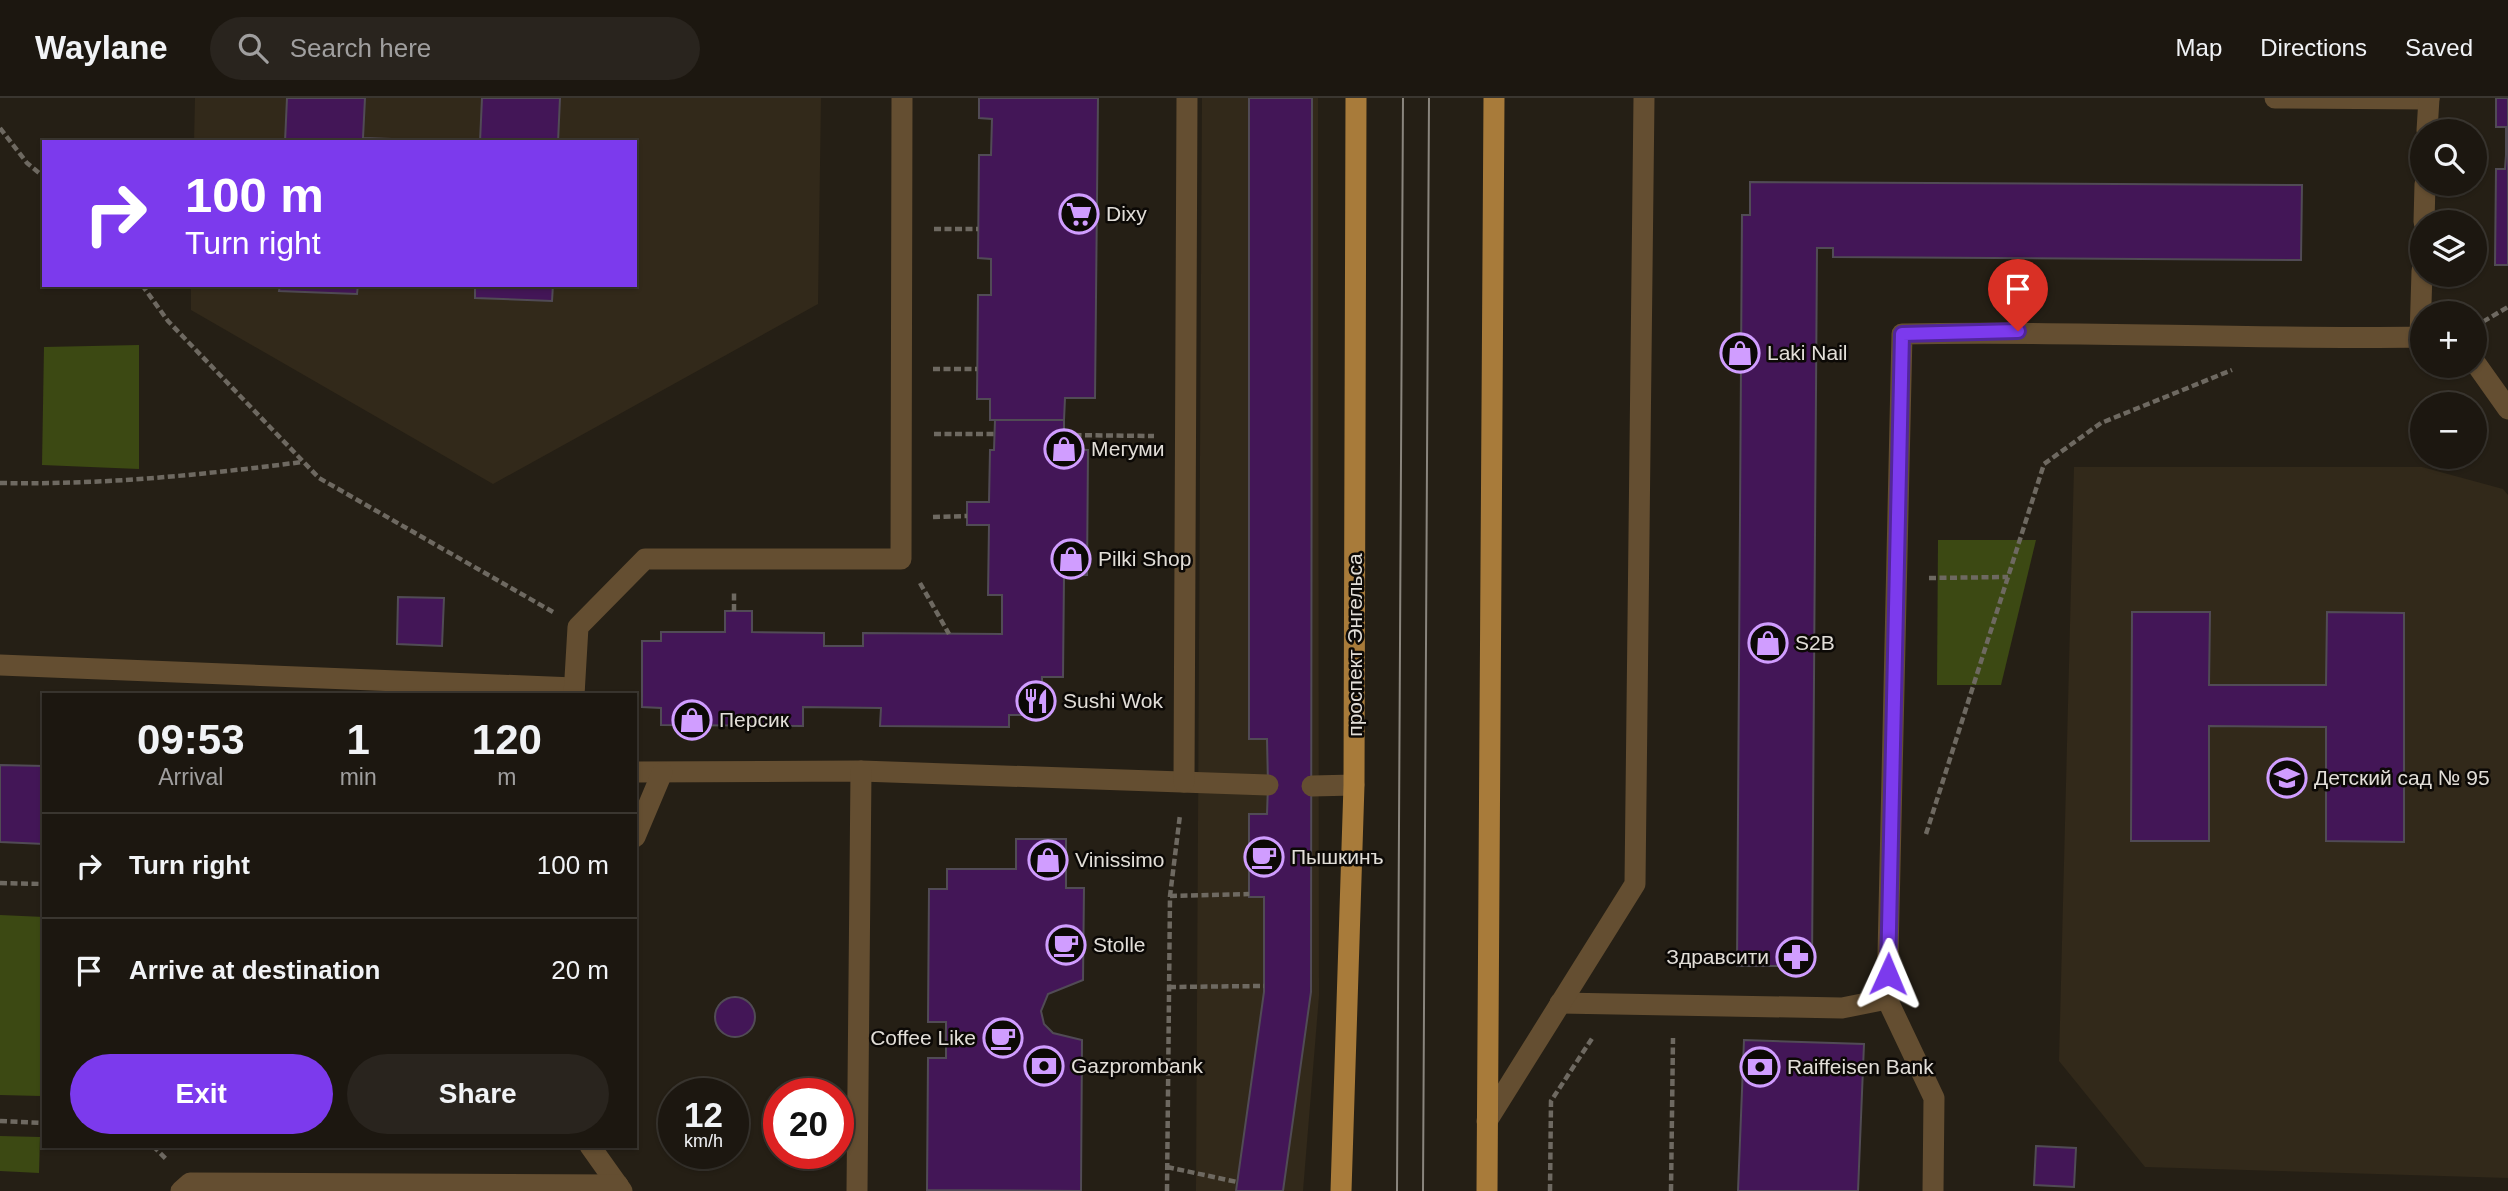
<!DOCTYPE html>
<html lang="en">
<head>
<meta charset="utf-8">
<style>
	body { margin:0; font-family:Arial,sans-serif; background:#29241e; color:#f1f3f6; height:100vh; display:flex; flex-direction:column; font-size:26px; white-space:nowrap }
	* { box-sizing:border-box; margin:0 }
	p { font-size:23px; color:#a09f9f }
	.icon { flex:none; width:38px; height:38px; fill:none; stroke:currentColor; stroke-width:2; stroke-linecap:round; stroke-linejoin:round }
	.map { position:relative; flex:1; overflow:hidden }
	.panel { position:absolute; left:42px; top:595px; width:595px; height:455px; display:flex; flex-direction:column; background:#1c1710; border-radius:0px; box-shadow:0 2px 5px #0004,0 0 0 2px #3a3630 }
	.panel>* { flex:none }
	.hud { position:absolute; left:42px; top:42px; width:595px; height:147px; border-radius:0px; box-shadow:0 2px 5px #0004,0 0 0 2px #3a3630; background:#7c3aed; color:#fff; overflow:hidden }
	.buttons { position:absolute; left:2410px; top:21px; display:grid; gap:14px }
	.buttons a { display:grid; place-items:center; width:77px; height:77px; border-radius:50%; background:#1c1710; box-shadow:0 2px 5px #0004,0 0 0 2px #3a3630; font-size:35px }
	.speed { position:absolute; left:658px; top:980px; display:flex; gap:14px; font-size:35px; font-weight:700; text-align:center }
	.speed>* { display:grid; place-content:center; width:91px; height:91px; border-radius:50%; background:#1c1710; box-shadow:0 2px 5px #0004,0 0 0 2px #3a3630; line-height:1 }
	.speed small { font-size:18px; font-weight:400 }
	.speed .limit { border:10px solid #d22; background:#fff; color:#111 }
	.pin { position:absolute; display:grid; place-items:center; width:60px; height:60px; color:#fff; margin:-72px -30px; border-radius:50% 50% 50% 0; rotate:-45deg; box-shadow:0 0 7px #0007 }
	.pin .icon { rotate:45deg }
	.me { position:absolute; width:77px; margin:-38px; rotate:1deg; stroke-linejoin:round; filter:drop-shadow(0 0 5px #0008) }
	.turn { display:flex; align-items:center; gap:24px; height:147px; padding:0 28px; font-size:32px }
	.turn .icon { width:91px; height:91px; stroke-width:2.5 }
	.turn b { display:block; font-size:49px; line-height:60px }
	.eta { display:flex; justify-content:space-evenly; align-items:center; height:119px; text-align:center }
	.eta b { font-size:42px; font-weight:800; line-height:49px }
	.primary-button { display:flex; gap:14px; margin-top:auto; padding:14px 28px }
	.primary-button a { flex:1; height:80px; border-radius:42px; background:#7c3aed; color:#fff; font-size:28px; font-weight:800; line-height:80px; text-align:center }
	.primary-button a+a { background:#29241e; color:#f1f3f6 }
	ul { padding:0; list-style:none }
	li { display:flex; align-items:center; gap:21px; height:105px; padding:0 28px; border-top:2px solid #3a3630 }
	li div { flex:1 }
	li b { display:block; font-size:26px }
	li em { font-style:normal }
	header { display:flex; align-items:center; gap:42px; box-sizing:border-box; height:98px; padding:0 35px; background:#1c1710; border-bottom:2px solid #3a3630 }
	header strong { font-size:33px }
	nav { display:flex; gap:38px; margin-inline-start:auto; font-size:24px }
	.search { width:490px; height:63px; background:#29241e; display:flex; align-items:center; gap:18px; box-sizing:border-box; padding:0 24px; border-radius:38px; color:#a09f9f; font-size:26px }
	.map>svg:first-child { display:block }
</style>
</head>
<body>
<header>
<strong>Waylane</strong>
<div class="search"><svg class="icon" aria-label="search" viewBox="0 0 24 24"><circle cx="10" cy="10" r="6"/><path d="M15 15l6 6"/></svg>Search here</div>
<nav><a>Map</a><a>Directions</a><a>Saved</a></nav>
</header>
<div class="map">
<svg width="2508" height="1093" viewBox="0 0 2508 1093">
	<rect width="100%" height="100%" fill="#251f15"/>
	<g fill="#32291a">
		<path d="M195 0H821L818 206 493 386 191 212V187H635V44H194Z"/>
		<path d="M1202 0H1318L1319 898 1303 1093H1196Z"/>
		<path d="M2074 369H2422L2503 391 2508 397V1080L2145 1069 2059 963Z"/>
	</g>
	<g fill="#3c4913">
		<path d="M139 247V371L42 367 44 249Z"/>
		<path d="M1938 442H2036L2001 587H1937Z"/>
		<path d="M0 817 44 819 41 998 0 997Z"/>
		<path d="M0 1038 40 1039 39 1075 0 1073Z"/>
	</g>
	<g fill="#431657" stroke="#514b55" stroke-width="2">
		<path d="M287 0H365L363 40 480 44 482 0H560L558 44H285Z"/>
		<path d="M979 0H1098L1095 300H1065L1064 322H990V301H977L978 197H991V161L978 160 979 57H991L992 21 979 20Z"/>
		<path d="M1249 0H1312L1311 894 1283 1093H1236L1264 894V799H1249V716H1267L1268 687 1267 641H1249Z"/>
		<path d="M2496 0H2508V167H2495L2496 71H2505L2506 57V29H2496Z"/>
		<path d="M1750 84 2302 87 2301 162 1833 159V150H1817L1812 868H1737L1742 117H1750Z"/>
		<path d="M280 187H358L357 196 279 193Z"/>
		<path d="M475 187H553L552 203 475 200Z"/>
		<path d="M995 322H1064V351L1088 352 1087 477H1064L1063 579H1042V617H1009V629L880 628 881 610 803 609V628L661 627V610L642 609V543H661V534H725V513H752V534L824 535V548H863V535L1002 536V497H988L989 427H967V404H989L990 352H994Z"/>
		<path d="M398 499 444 500 442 548 397 546Z"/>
		<path d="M2132 514H2210L2209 587H2326L2327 514 2404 515V744L2326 743V629L2209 628V743H2131Z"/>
		<path d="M0 667 44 668V746L0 744Z"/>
		<path d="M1016 741H1066V790H1084L1083 882 1048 896 1041 913 1044 926 1053 935 1082 942 1081 1093 927 1092 928 960H946V924H928L929 791H947V771H1016Z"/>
		<circle cx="735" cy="919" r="20"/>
		<path d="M1744 942 1864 946 1858 1093H1738Z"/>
		<path d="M2036 1048 2076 1050 2074 1089 2034 1087Z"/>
	</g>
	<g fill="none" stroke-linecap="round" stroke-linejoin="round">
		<g stroke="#6e6961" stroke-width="4.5" stroke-dasharray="7 3.5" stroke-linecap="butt">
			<path d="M0 30 27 65 44 79"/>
			<path d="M934 131H978"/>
			<path d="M142 187 168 223 319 380 553 514"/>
			<path d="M2474 229 2508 209"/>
			<path d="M933 271H977"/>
			<path d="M934 336H994"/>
			<path d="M1064 337 1154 338"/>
			<path d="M0 385C102 387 201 377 302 364"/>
			<path d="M933 419 967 418"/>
			<path d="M1929 480 2008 479"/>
			<path d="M920 485 949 536"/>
			<path d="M734 513V493"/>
			<path d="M1926 736 2044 366 2101 325 2232 272"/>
			<path d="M0 785 44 786"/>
			<path d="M1170 798 1249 796"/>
			<path d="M1169 889 1264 888"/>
			<path d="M0 1023 44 1025"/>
			<path d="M153 1048 167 1062"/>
			<path d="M1167 1069 1237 1084"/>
			<path d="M1167 1093 1170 798 1180 717"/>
			<path d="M1550 1093 1551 1003 1593 939"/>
			<path d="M1671 1093 1673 940"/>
		</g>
		<g stroke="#644e31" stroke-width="21">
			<path d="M2275 0 2429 1"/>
			<path d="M2427 33 2429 0"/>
			<path d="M2424 124 2425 86"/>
			<path d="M2420 239 2422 173"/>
			<path d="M2474 263 2508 311"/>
			<path d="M0 567 574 590"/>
			<path d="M574 597 578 529 645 461H901L902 0"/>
			<path d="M635 674 861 673 1268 687"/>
			<path d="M1184 684 1187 0"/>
			<path d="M1312 688 1354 687"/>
			<path d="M635 739 662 675"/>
			<path d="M1560 905 1842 910 1887 901"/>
			<path d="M590 1048 622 1093"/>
			<path d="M181 1093 190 1085 618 1087"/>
			<path d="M857 1093 861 673"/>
			<path d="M1933 1093 1934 1000 1887 901 1902 236C2075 232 2248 242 2422 239"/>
		</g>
		<path stroke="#644e31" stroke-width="21" d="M1487 1023 1635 786 1644 0"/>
		<g stroke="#a87b3a" stroke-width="21">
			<path d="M1341 1093 1354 687 1356 0"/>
			<path d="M1487 1093 1494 0"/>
		</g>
		<g stroke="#8a857d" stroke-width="2">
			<path d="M1397 1093 1403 0"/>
			<path d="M1423 1093 1429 0"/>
		</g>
	</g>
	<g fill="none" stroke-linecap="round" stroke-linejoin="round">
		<g stroke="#51269a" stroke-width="18">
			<path id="route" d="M1888 876 1902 236 2018 233"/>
		</g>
		<use href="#route" stroke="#7c3aed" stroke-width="12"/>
	</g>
	<defs>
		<g id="supermarket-ring" transform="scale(2.0125)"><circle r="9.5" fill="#0c0906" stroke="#d09dff" stroke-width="1.5"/><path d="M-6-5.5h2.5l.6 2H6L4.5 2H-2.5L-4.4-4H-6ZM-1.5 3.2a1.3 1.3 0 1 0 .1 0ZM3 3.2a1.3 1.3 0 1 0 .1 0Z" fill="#d09dff"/></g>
		<g id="shop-ring" transform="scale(2.0125)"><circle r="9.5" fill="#0c0906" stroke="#d09dff" stroke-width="1.5"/><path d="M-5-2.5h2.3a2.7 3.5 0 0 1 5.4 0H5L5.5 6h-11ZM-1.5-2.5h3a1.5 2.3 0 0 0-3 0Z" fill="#d09dff"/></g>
		<g id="restaurant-ring" transform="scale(2.0125)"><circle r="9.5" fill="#0c0906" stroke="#d09dff" stroke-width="1.5"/><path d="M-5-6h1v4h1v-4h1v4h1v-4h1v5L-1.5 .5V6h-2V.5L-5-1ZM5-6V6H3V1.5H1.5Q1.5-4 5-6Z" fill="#d09dff"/></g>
		<g id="school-ring" transform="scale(2.0125)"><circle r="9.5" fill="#0c0906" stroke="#d09dff" stroke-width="1.5"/><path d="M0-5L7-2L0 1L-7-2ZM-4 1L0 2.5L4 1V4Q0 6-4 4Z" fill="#d09dff"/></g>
		<g id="cafe-ring" transform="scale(2.0125)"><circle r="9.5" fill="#0c0906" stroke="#d09dff" stroke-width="1.5"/><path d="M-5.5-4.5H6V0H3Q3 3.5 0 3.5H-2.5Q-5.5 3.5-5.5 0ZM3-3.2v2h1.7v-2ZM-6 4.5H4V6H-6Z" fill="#d09dff"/></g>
		<g id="pharmacy-ring" transform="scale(2.0125)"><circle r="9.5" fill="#0c0906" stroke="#d09dff" stroke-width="1.5"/><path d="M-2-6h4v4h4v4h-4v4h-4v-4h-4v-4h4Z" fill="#d09dff"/></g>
		<g id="bank-ring" transform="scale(2.0125)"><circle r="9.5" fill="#0c0906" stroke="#d09dff" stroke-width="1.5"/><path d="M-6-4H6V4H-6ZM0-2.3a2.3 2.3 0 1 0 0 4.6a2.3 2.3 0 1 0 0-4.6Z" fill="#d09dff"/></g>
	</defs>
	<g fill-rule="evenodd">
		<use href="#supermarket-ring" x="1079" y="116"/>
		<use href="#shop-ring" x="1740" y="255"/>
		<use href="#shop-ring" x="1064" y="351"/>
		<use href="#shop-ring" x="1071" y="461"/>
		<use href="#shop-ring" x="1768" y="545"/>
		<use href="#restaurant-ring" x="1036" y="603"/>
		<use href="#shop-ring" x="692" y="622"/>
		<use href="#school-ring" x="2287" y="680"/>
		<use href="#cafe-ring" x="1264" y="759"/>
		<use href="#shop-ring" x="1048" y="762"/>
		<use href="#cafe-ring" x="1066" y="847"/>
		<use href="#pharmacy-ring" x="1796" y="859"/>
		<use href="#cafe-ring" x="1003" y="940"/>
		<use href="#bank-ring" x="1044" y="968"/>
		<use href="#bank-ring" x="1760" y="969"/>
	</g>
	<g text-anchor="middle" stroke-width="5" stroke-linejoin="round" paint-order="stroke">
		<g font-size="21" fill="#e2ded8" stroke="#0c0906" text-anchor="start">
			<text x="1106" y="123">Dixy</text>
			<text x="1767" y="262">Laki Nail</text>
			<text x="1091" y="358">Мегуми</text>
			<text x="1098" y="468">Pilki Shop</text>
			<text x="1795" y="552">S2B</text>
			<text x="1063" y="610">Sushi Wok</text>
			<text x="719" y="629">Персик</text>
			<text x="2314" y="687">Детский сад № 95</text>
			<text x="1291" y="766">Пышкинъ</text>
			<text x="1075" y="769">Vinissimo</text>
			<text x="1093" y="854">Stolle</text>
			<text x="1769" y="866" text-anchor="end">Здравсити</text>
			<text x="976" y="947" text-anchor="end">Coffee Like</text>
			<text x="1071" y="975">Gazprombank</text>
			<text x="1787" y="976">Raiffeisen Bank</text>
		</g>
		<g font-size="21" fill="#e2ded8" stroke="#0c0906">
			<text transform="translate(1355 547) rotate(-90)" y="7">проспект Энгельса</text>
		</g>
	</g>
</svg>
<div class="buttons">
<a><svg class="icon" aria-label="search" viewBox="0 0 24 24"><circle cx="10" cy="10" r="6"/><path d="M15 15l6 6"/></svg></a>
<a><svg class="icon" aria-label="layers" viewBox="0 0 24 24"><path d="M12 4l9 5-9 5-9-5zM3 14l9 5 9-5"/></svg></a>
<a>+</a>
<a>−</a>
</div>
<div class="speed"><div>12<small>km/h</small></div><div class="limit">20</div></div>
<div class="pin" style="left:2018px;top:233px;background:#d93025"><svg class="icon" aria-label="arrive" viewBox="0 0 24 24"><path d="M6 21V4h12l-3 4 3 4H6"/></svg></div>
<svg class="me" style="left:1888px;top:876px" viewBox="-20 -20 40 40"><path d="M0-17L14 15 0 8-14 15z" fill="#7c3aed" stroke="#fff" stroke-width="4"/></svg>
<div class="hud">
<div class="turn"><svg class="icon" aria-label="right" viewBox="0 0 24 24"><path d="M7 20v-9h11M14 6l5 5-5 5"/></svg><div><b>100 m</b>Turn right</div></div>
</div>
<section class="panel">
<div class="eta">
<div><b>09:53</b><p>Arrival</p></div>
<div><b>1</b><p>min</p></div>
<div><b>120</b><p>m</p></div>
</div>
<ul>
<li><svg class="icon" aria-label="right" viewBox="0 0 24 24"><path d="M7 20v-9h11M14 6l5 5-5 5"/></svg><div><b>Turn right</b></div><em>100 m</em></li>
<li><svg class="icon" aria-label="arrive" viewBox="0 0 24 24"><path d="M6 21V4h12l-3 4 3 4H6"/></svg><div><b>Arrive at destination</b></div><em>20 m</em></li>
</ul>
<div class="primary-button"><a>Exit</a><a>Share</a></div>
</section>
</div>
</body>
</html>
